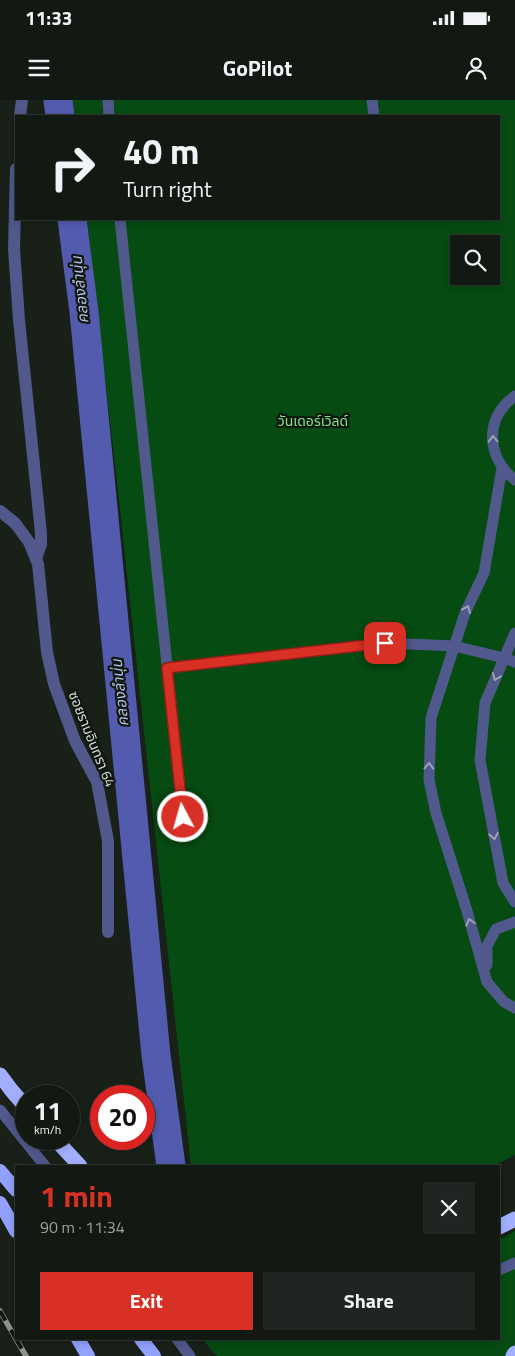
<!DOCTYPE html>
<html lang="en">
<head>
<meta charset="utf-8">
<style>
	body { margin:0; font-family:"Titillium Web","Noto Sans Thai",sans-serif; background:#1f2520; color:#f1f3f6; height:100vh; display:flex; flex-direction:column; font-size:19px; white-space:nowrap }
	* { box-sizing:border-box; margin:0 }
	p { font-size:16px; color:#9ca09f }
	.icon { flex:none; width:28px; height:28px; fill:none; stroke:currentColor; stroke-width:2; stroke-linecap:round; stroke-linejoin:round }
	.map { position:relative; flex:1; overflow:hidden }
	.panel { position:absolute; left:15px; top:1065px; width:485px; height:175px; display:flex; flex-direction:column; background:#121812; border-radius:0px; box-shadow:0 2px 8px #0003,0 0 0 1px #313732 }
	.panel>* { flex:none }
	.banner { position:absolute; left:15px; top:15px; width:485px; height:105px; border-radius:0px; box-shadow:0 2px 8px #0003,0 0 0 1px #313732; background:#121812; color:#f1f3f6; overflow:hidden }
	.controls { position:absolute; left:450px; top:135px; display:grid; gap:10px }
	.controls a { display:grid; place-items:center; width:50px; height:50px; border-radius:0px; background:#121812; box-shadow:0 2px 8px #0003,0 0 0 1px #313732; font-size:25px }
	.speed { position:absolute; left:15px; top:985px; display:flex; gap:10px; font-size:25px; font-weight:700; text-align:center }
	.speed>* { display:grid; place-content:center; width:65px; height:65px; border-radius:50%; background:#121812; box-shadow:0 2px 8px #0003,0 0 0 1px #313732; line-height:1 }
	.speed small { font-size:12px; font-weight:400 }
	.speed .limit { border:8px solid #d22; background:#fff; color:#111 }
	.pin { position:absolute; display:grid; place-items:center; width:42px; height:42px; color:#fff; margin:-21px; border-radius:10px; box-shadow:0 2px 8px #0006 }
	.me { position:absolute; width:55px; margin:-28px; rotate:354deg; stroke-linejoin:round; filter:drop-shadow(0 0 4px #0008) }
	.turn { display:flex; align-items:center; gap:18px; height:105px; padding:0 25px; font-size:22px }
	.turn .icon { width:65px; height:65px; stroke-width:2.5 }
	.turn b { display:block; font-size:35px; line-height:42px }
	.round { display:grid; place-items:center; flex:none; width:52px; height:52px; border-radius:0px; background:#1f2520 }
	.head { display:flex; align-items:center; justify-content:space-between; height:85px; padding:0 25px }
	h1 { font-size:30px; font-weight:700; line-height:38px; color:#d93025 }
	.primary-button { display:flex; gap:10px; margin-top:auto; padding:10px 25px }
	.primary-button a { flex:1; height:58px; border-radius:0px; background:#d93025; color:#fff; font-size:20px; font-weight:700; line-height:58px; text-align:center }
	.primary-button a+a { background:#1f2520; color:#f1f3f6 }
	.status { display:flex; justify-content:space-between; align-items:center; height:35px; padding:0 25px; background:#121812; direction:ltr }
	.status svg { height:14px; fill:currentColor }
	header { display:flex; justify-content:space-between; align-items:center; height:65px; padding:0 25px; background:#121812; font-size:22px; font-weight:700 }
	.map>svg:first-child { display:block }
</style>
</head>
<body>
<div class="status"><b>11:33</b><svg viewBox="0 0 49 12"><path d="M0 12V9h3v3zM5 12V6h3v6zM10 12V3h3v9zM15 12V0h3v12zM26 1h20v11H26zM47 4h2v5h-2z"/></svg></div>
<header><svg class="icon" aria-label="menu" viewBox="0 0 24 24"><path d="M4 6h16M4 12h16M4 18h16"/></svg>GoPilot<svg class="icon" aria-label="person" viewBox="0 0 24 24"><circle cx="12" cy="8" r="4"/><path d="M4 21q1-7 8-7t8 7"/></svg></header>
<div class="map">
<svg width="515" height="1256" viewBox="0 0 515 1256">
	<rect width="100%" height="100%" fill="#182018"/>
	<g fill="#064b12" fill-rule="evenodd">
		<path d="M73 0H515V1055L493 1066H191L117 382 87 119H499V16H75ZM459 144H491V176H459Z"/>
		<path d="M515 1131V1256H217L202 1239H499V1140Z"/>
	</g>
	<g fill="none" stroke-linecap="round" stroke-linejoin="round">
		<g stroke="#525bad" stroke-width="29">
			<path d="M58 0 60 16"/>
			<path d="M72 119 84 212 156 955 171 1066"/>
		</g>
		<g stroke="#50588c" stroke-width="11">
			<path d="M108 0 109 16"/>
			<path d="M372 0 374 16"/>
			<path d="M120 119 183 717"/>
			<path d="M515 296C484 318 486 357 515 380"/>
			<path d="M502 368 484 473 465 513 431 618 429 680 436 713 467 811 487 882 504 902 515 908"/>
			<path d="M515 533 485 603 480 660 503 783 515 802"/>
			<path d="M167 568 385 543 454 546 504 558 515 562"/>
			<path d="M487 865V846L496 829 515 822"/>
			<path d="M0 1010 45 1066"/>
			<path d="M499 1170 515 1163"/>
			<path d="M177 1239 190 1256"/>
		</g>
		<g stroke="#50588c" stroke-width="12">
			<path d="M20 16 22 0"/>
			<path d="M16 69 14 149 19 220 41 433V444L36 459"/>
			<path d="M0 411 15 423 29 442 38 464 47 552 54 584 75 641 97 682 108 741V832"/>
		</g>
		<g stroke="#92a0fe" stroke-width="14">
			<path d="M0 1071 16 1090"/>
			<path d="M0 1103 16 1131"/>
			<path d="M78 1239 88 1256"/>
			<path d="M141 1239 154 1256"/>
		</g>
		<g stroke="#a2affe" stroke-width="15">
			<path d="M0 975 12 991 26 1007"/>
			<path d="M55 1039 80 1066"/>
			<path d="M499 1127 515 1119"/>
			<path d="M513 1256 515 1253"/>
		</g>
		<g stroke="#8c938c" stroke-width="5.5">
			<g id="rail">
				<path d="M0 1211 16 1239"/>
				<path d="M16 1239 26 1256"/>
			</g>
		</g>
		<use href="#rail" stroke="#0f170f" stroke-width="4" stroke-dasharray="11" stroke-linecap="butt"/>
	</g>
	<defs><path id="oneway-chevron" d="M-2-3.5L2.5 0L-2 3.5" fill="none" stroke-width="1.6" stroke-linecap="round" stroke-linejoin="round" transform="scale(1.25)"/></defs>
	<g stroke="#9ba2b6">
		<use href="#oneway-chevron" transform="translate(493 339) rotate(-91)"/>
		<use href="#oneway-chevron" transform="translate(467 509) rotate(-66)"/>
		<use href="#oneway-chevron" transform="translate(496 577) rotate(112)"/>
		<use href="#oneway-chevron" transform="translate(429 666) rotate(-88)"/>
		<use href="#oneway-chevron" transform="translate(494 736) rotate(79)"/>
		<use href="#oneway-chevron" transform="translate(470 822) rotate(-106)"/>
	</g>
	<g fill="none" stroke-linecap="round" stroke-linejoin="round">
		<g stroke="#8d1f18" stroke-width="12">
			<path id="route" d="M183 717 167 568 385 543"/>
		</g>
		<use href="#route" stroke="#d93025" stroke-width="9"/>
	</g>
	<g text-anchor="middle" stroke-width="4.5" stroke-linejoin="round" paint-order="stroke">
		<g font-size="14" fill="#82e487" stroke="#0f170f">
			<text x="313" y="326">วันเดอร์เวิลด์</text>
		</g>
		<g font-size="14" fill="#d9dfd9" stroke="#0f170f">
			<text transform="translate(92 639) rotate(68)" y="5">ซอยรามอินทรา 64</text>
		</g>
		<g font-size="15" font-style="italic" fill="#b7c0ec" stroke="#0f170f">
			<text transform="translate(80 190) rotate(-96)" y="5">คลองลำนุ่น</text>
			<text transform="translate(120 593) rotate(-96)" y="5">คลองลำนุ่น</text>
		</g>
	</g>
</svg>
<div class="controls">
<a><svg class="icon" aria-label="search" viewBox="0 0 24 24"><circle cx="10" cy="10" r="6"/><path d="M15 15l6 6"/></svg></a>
</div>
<div class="speed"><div>11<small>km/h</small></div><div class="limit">20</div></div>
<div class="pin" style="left:385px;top:543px;background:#d93025"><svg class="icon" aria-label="arrive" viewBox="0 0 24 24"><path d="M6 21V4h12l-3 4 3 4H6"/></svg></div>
<svg class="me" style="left:183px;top:717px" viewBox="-20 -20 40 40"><circle r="17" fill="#d93025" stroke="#fff" stroke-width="3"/><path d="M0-11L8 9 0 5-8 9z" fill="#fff"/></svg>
<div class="banner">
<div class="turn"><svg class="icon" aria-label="right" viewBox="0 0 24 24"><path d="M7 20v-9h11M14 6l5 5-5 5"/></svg><div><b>40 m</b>Turn right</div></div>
</div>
<section class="panel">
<div class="head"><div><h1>1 min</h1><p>90 m · 11:34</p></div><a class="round"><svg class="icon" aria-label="close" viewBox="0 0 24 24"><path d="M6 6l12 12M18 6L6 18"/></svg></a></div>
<div class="primary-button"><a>Exit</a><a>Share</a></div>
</section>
</div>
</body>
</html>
